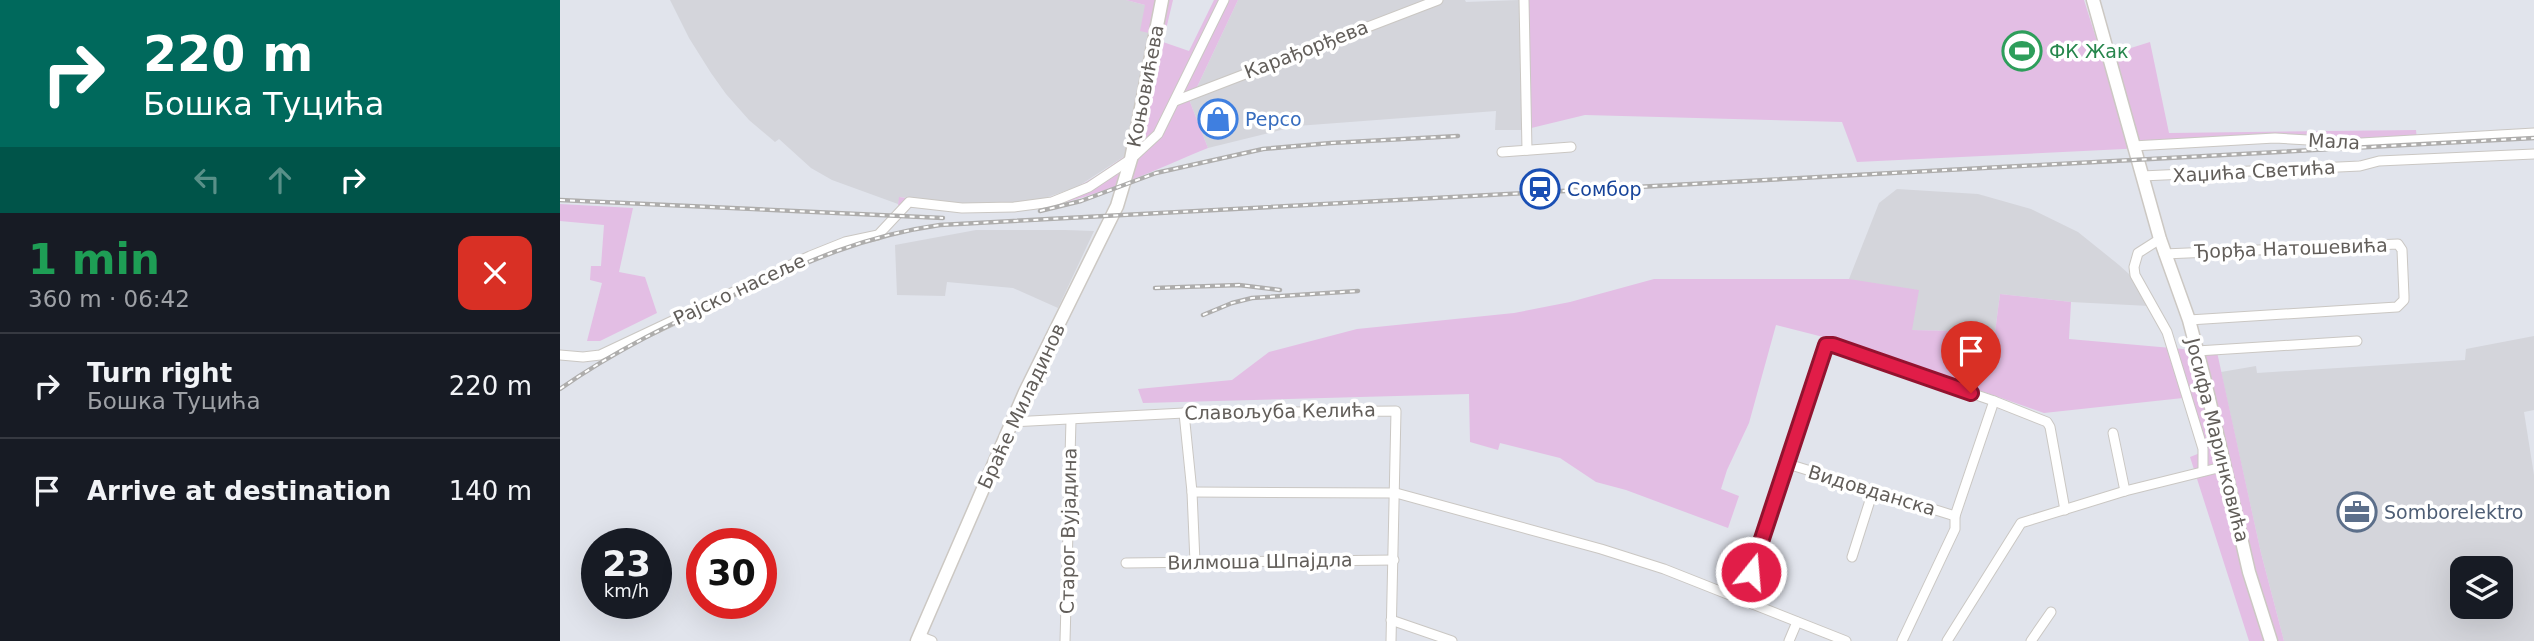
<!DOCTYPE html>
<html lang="en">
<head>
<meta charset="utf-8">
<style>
	body { margin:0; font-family:"DejaVu Sans",sans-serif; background:#242831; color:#f1f3f6; height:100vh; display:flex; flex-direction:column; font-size:26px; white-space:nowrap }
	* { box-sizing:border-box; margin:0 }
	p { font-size:23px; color:#9ea1a6 }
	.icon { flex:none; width:38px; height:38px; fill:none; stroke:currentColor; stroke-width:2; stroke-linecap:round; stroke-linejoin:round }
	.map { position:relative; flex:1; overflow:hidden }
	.side { display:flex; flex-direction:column; background:#171b24; width:560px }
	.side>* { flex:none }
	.banner { background:#00695c; color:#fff; overflow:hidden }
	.controls { position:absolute; left:1890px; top:556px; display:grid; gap:14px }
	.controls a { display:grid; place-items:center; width:63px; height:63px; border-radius:14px; background:#171b24; box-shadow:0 7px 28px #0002; font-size:35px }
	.speed { position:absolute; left:21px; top:528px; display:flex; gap:14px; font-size:35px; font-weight:700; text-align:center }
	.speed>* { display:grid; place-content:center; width:91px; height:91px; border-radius:50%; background:#171b24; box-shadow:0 7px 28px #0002; line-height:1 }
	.speed small { font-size:18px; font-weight:400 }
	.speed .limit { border:10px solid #d22; background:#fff; color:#111 }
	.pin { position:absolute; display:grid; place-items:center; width:60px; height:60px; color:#fff; margin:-72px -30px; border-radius:50% 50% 50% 0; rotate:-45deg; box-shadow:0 0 7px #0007 }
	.pin .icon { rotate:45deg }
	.me { position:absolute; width:77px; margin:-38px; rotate:17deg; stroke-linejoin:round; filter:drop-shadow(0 0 5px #0008) }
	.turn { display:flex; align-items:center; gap:24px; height:147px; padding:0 28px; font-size:32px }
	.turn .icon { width:91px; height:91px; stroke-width:2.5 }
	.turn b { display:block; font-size:49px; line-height:60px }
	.lanes { display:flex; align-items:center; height:66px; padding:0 28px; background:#0003; justify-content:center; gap:35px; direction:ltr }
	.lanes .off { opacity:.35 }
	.round { display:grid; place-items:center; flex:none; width:74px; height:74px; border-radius:14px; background:#242831 }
	.overview { display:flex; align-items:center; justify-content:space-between; height:119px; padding:0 28px }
	h1 { font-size:42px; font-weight:800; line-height:52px; color:#1e9e55 }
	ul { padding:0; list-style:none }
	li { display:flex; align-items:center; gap:21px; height:105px; padding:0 28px; border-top:2px solid #363941 }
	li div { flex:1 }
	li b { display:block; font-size:26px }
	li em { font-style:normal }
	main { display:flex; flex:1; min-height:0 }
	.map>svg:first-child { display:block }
</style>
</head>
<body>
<main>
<section class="side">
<div class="banner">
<div class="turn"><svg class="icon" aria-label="right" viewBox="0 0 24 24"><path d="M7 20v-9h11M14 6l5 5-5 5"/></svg><div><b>220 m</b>Бошка Туцића</div></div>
<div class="lanes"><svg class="icon off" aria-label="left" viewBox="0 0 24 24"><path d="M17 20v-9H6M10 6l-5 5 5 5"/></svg><svg class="icon off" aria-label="ahead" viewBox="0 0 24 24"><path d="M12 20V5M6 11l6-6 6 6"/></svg><svg class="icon" aria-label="right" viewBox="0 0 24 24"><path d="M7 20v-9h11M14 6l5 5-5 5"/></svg></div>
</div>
<div class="overview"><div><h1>1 min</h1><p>360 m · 06:42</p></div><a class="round" style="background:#d93025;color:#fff"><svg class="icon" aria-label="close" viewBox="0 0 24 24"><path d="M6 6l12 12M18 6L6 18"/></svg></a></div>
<ul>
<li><svg class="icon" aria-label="right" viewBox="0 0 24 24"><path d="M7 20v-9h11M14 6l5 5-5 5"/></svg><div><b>Turn right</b><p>Бошка Туцића</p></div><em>220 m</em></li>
<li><svg class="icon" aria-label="arrive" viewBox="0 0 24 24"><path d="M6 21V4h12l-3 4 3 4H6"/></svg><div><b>Arrive at destination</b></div><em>140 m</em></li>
</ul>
</section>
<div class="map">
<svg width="1974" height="641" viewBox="0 0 1974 641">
	<rect width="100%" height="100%" fill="#e1e4ec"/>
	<g fill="#d4d5db" fill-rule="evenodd">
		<path d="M110 0H566L585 5 590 33 568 154 517 187 479 200 454 204H391L340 197 338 204 272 180 251 168 219 139 215 142 189 120 166 94 151 73 129 38Z"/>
		<path d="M678 0H905L906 2 959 0 963 130H935L936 111 737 126 648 148 630 102Z"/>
		<path d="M1337 189 1418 194 1471 209 1518 232 1559 265 1569 274 1589 306 1511 302 1440 294 1435 332 1351 330 1289 279 1319 203Z"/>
		<path d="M416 230H505L534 231 498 308 453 288 387 282 385 296 337 295 335 245Z"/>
		<path d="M1974 336V410L1964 412 1974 475V641H1724L1701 553 1661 372 1696 366 1697 373 1905 360 1906 349ZM1902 569H1941V607H1902Z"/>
	</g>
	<g fill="#e3bee4">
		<path d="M566 0H613L603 42 629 51 654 0H678L630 102 648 148C599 168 539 197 487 206 438 214 387 212 338 205L339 197C390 204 447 212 497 195 523 187 546 169 568 154L589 33 580 31 585 5Z"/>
		<path d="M959 0H1524L1542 57 1590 42 1609 133 1856 130 1857 140 1771 139 1297 162 1282 122 1025 115 963 130Z"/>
		<path d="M0 204 73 208 59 272 85 277 97 313 40 341H27L42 283 30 280 31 266H41L44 225 0 221Z"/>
		<path d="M1094 279H1289L1359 290 1352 330 1435 332 1440 294 1511 302 1509 339 1657 352 1701 553 1724 641H1689L1630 457 1640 453 1623 398 1484 413 1279 341 1216 325 1189 423 1167 470 1161 489 1179 496 1168 528 1066 490 1036 482 1000 458 940 443 938 450 910 442 909 394 583 403 578 389 672 380 709 352 797 329 954 313 1010 302Z"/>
	</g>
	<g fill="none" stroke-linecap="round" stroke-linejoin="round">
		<g stroke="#cac7c3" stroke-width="11">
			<g id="street">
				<path d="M964 0 967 150"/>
				<path d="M615 101 878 0"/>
				<path d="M1573 146 1715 138 1801 143 1974 133"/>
				<path d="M942 152 1011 147"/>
				<path d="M1582 176 1800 166 1819 161 1974 154"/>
				<path d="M1600 239 1578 253 1574 267 1575 275 1607 332 1643 449V471"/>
				<path d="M1604 254 1838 244 1842 250 1844 296V300L1837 307 1629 320"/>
				<path d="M1637 351 1797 341"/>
				<path d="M0 355 23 357 40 355 250 256 285 242 318 235 349 202 402 208 454 207 492 202 529 187 571 159 598 134 664 0"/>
				<path d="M624 413 632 492 635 562"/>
				<path d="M452 422 624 413 836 411 831 641"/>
				<path d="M1553 433 1565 491"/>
				<path d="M1228 464 1395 516"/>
				<path d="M632 492 836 493 1041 549 1104 569 1286 641"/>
				<path d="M1292 557 1313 491"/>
				<path d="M566 563 834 560"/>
				<path d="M1183 600 1204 529 1228 464 1263 347 1268 344 1434 401 1487 422 1490 427 1505 510"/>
				<path d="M831 620 892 641"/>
				<path d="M359 636 372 641"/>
				<path d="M505 641 511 420"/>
				<path d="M1229 641 1237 622"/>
				<path d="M1342 641 1395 529V516L1434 401"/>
				<path d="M1387 641 1461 523 1565 491 1666 466"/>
				<path d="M1471 641 1491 612"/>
			</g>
		</g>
		<g stroke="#ccc8c3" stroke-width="15">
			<g id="secondary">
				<path d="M1533 0 1600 239 1629 320 1644 377 1689 572 1711 641"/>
				<path d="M357 641 465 392 557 206 571 159 602 0"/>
			</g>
		</g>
		<use href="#street" stroke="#fff" stroke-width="9"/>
		<use href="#secondary" stroke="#fff" stroke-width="12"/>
		<g stroke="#aeadac" stroke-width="4.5">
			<g id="rail">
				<path d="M0 200 383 218"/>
				<path d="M480 211 521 201 596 173 703 149 771 143 898 136"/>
				<path d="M595 288 679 285 720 290"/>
				<path d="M643 315 672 303 692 298 798 291"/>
				<path d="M0 389C54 351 114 322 174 295 244 263 302 236 380 225L1974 138"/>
			</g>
		</g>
		<use href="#rail" stroke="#fff" stroke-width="2" stroke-dasharray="5" stroke-linecap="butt"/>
	</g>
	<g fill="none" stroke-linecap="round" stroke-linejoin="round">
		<g stroke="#92132f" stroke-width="18">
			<path id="route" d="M1191 572 1266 345H1273L1411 393"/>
		</g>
		<use href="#route" stroke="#e11d48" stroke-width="12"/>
	</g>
	<defs>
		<g id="stadium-ring" transform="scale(2.0125)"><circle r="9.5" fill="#fff" stroke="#2e9e5b" stroke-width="1.5"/><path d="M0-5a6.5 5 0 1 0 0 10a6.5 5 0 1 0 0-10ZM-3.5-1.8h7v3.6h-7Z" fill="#2e9e5b"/></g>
		<g id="shop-ring" transform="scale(2.0125)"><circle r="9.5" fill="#fff" stroke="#3f7fe0" stroke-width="1.5"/><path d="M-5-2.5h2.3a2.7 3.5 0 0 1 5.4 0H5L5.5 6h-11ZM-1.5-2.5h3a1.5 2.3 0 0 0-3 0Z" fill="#3f7fe0"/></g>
		<g id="station-ring" transform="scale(2.0125)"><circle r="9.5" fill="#fff" stroke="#1a4fb4" stroke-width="1.5"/><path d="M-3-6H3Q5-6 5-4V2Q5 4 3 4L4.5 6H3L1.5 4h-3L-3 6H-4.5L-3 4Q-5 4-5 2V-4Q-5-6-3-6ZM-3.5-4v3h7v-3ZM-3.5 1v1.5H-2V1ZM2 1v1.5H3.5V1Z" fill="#1a4fb4"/></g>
		<g id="office-ring" transform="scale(2.0125)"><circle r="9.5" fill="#fff" stroke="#5c6f8a" stroke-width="1.5"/><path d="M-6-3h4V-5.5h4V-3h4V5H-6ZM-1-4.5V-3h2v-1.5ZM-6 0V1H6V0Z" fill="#5c6f8a"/></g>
	</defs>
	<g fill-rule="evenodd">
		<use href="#stadium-ring" x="1462" y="51"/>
		<use href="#shop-ring" x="658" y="119"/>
		<use href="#station-ring" x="980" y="189"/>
		<use href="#office-ring" x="1797" y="512"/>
	</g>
	<g text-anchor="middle" stroke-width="7" stroke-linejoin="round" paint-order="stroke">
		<g font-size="19" fill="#625e5a" stroke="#fff">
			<text transform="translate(746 49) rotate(-21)" y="7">Карађорђева</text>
			<text transform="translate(585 86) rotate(-79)" y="7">Коњовићева</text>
			<text transform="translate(1774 141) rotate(3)" y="7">Мала</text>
			<text transform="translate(1694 171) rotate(-3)" y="7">Хаџића Светића</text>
			<text transform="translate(1731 248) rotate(-2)" y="7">Ђорђа Натошевића</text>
			<text transform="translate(179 289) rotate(-25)" y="7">Рајско насеље</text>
			<text transform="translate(461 406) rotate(-65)" y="7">Браће Миладинов</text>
			<text transform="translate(720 411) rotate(-1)" y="7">Славољуба Келића</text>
			<text transform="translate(1658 440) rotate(76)" y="7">Јосифа Маринковића</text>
			<text transform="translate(1312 490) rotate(17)" y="7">Видовданска</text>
			<text transform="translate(508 531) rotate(-89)" y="7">Старог Вујадина</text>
			<text transform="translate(700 561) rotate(-1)" y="7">Вилмоша Шпајдла</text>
		</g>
		<g font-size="19" fill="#27864d" stroke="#fff" text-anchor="start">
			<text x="1489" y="58">ФК Жак</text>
		</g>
		<g font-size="19" fill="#366cbe" stroke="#fff" text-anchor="start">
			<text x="685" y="126">Pepco</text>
		</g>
		<g font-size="19" fill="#164399" stroke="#fff" text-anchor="start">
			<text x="1007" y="196">Сомбор</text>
		</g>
		<g font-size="19" fill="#4e5e75" stroke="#fff" text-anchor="start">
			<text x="1824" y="519">Somborelektro</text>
		</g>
	</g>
</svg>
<div class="controls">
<a><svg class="icon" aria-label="layers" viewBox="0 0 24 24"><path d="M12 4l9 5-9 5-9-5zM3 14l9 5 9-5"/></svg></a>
</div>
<div class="speed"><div>23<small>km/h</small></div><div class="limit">30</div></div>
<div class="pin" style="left:1411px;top:393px;background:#d93025"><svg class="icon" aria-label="arrive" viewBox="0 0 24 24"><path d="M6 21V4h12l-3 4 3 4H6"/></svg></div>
<svg class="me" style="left:1191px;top:572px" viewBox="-20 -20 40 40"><circle r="17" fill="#e11d48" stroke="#fff" stroke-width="3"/><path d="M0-11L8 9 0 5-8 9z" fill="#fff"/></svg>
</div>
</main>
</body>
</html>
